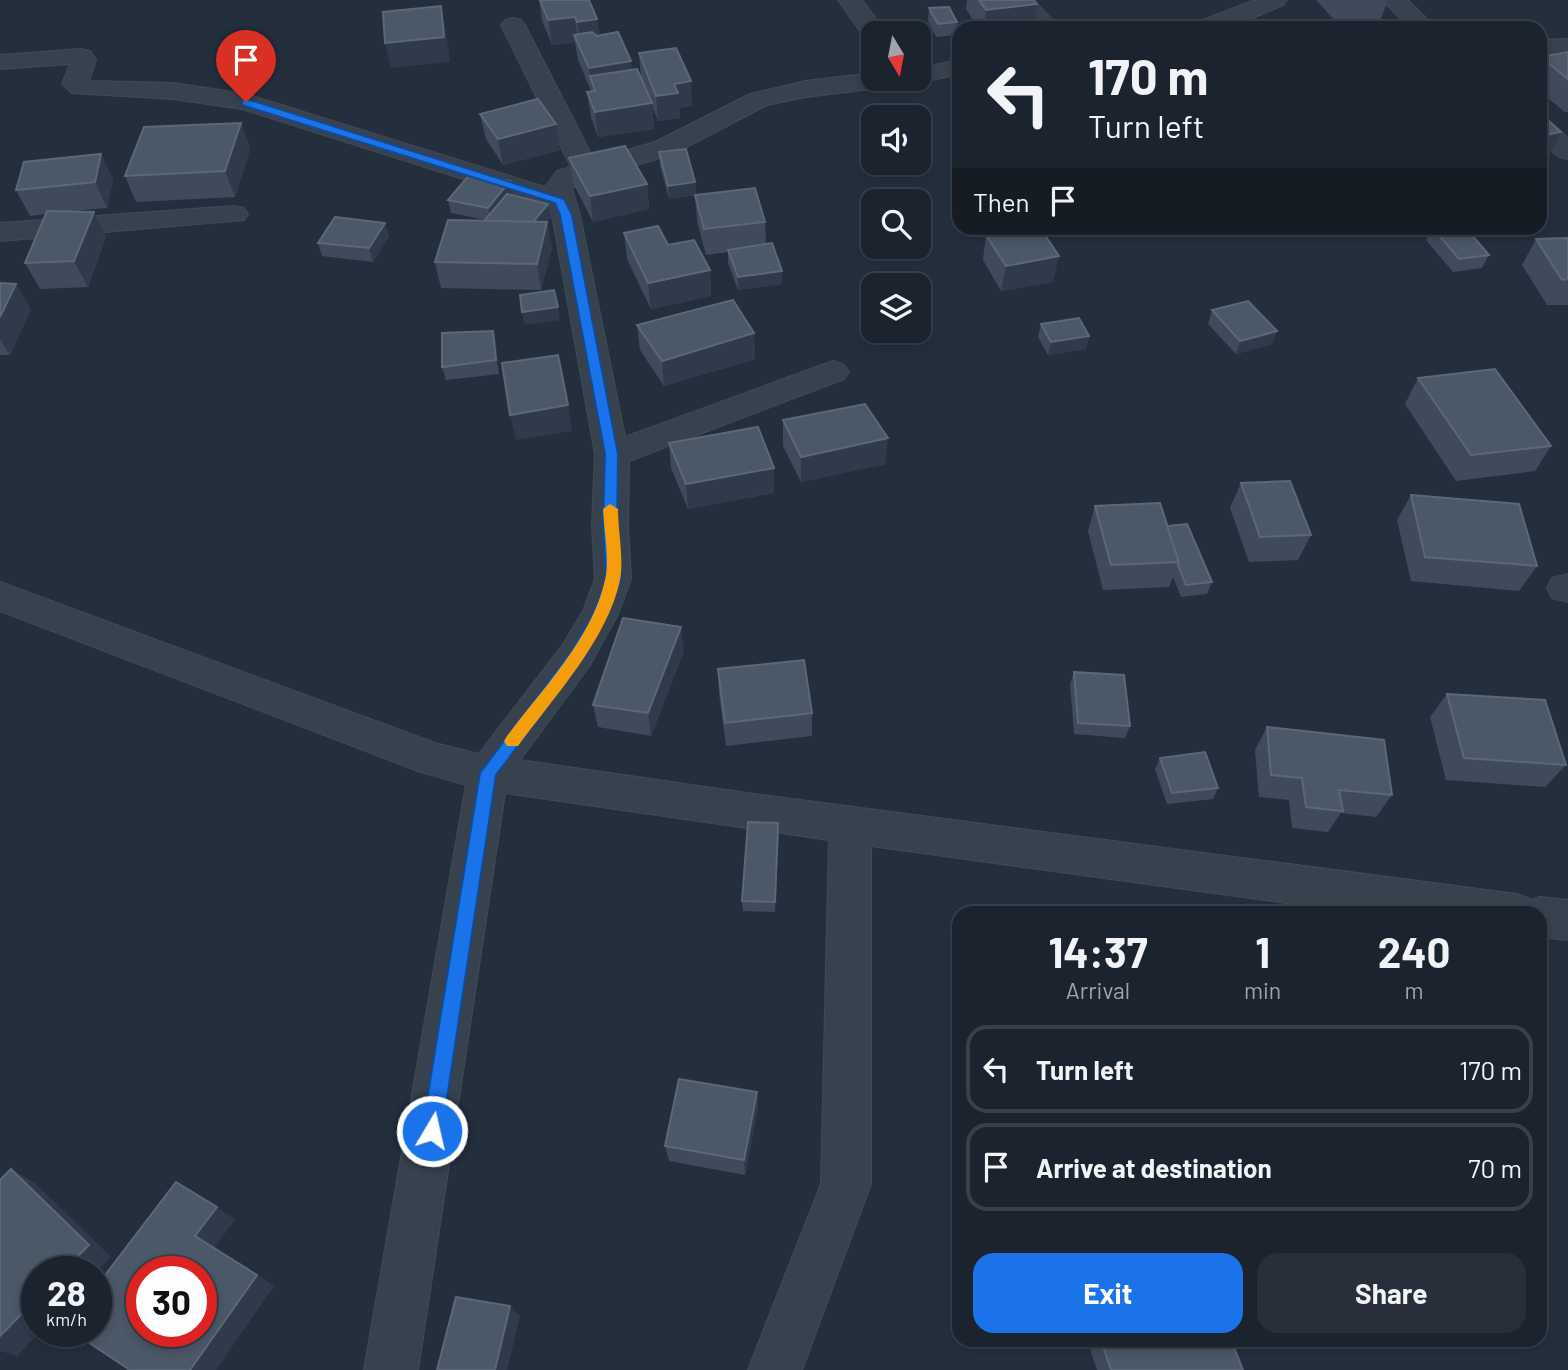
<!DOCTYPE html>
<html lang="en">
<head>
<meta charset="utf-8">
<style>
	body { margin:0; font-family:Barlow,sans-serif; background:#282f3a; color:#f1f3f6; height:100vh; display:flex; flex-direction:column; font-size:26px; white-space:nowrap }
	* { box-sizing:border-box; margin:0 }
	p { font-size:23px; color:#a0a4aa }
	.icon { flex:none; width:38px; height:38px; fill:none; stroke:currentColor; stroke-width:2; stroke-linecap:round; stroke-linejoin:round }
	.map { position:relative; flex:1; overflow:hidden }
	.panel { position:absolute; left:952px; top:906px; width:595px; height:441px; display:flex; flex-direction:column; background:#1b232e; border-radius:21px; box-shadow:0 4px 10px #0003,0 0 0 2px #39404a }
	.panel>* { flex:none }
	.top-card { position:absolute; left:952px; top:21px; width:595px; height:214px; border-radius:21px; box-shadow:0 4px 10px #0003,0 0 0 2px #39404a; background:#1b232e; color:#f1f3f6; overflow:hidden }
	.needle { width:46px; rotate:170deg }
	.tools { position:absolute; left:861px; top:21px; display:grid; gap:14px }
	.tools a { display:grid; place-items:center; width:70px; height:70px; border-radius:14px; background:#1b232e; box-shadow:0 4px 10px #0003,0 0 0 2px #39404a; font-size:35px }
	.speed { position:absolute; left:21px; top:1256px; display:flex; gap:14px; font-size:35px; font-weight:700; text-align:center }
	.speed>* { display:grid; place-content:center; width:91px; height:91px; border-radius:50%; background:#1b232e; box-shadow:0 4px 10px #0003,0 0 0 2px #39404a; line-height:1 }
	.speed small { font-size:18px; font-weight:400 }
	.speed .limit { border:10px solid #d22; background:#fff; color:#111 }
	.pin { position:absolute; display:grid; place-items:center; width:60px; height:60px; color:#fff; margin:-72px -30px; border-radius:50% 50% 50% 0; rotate:-45deg; box-shadow:0 0 7px #0007 }
	.pin .icon { rotate:45deg }
	.me { position:absolute; width:77px; margin:-38px; rotate:9deg; stroke-linejoin:round; filter:drop-shadow(0 0 5px #0008) }
	.turn { display:flex; align-items:center; gap:24px; height:147px; padding:0 21px; font-size:32px }
	.turn .icon { width:91px; height:91px; stroke-width:2.5 }
	.turn b { display:block; font-size:49px; line-height:60px }
	.then { display:flex; align-items:center; height:66px; padding:0 21px; background:#0003; gap:14px; font-size:26px }
	.eta { display:flex; justify-content:space-evenly; align-items:center; height:119px; text-align:center }
	.eta b { font-size:42px; font-weight:700; line-height:49px }
	.button { display:flex; gap:14px; margin-top:auto; padding:14px 21px }
	.button a { flex:1; height:80px; border-radius:21px; background:#1a73e8; color:#fff; font-size:28px; font-weight:700; line-height:80px; text-align:center }
	.button a+a { background:#282f3a; color:#f1f3f6 }
	ul { padding:0; list-style:none }
	li { display:flex; align-items:center; gap:21px; height:88px; margin:0 14px 10px; padding:0 7px; border:4px solid #39404a; border-radius:21px }
	li div { flex:1 }
	li b { display:block; font-size:26px }
	li em { font-style:normal }
	.map>svg:first-child { display:block }
</style>
</head>
<body>
<div class="map">
<svg width="1568" height="1370" viewBox="0 0 1568 1370">
	<rect width="100%" height="100%" fill="#242f3e"/>
	<g fill="none" stroke-linecap="round" stroke-linejoin="round">
		<g stroke="#414a57" stroke-width="2">
			<g id="minor">
				<path d="M838 0H862L886 33H873V40L865 38Z"/>
				<path d="M1008 0H1033L1060 28H1034Z"/>
				<path d="M1255 0H1287L1283 5 1230 28H1192L1195 23Z"/>
				<path d="M513 18 521 20 525 25 594 160 655 142 750 94 806 81 873 73V79H900L896 84 887 87 806 97 767 105 673 154 577 183 572 189 580 215 625 437 822 365 833 361 844 365 849 372 844 379 629 461 628 526 631 579 618 614 590 665 520 760 754 794 1517 894 1532 900 1540 897 1568 900V940L1540 937V914H1367L871 846V1184L802 1370H748L821 1184 829 840 505 793 418 1370H364L466 785 418 771 0 611V582L435 743 479 754 564 643 583 611 595 579 592 526 595 454 552 215 548 206 242 109 173 99 72 93 62 84 70 64 0 69V55L81 49 90 51 96 60 89 81 173 83 246 94 545 187 557 171 571 167 501 25 505 20Z"/>
				<path d="M1568 39V53L1540 54V40Z"/>
				<path d="M959 60V74L919 83 909 79H919V68Z"/>
				<path d="M234 206 244 208 248 214 244 220 0 241V223Z"/>
				<path d="M1568 574V602L1552 598 1547 588 1552 578Z"/>
			</g>
		</g>
		<g stroke="#414a57" stroke-width="2">
			<g id="tertiary">
				<path d="M1382 0H1408L1436 28H1410Z"/>
				<path d="M1540 120 1549 122 1568 138V159L1559 157 1540 141Z"/>
			</g>
		</g>
		<use href="#minor" fill="#38414e" fill-rule="evenodd"/>
		<use href="#tertiary" fill="#38414e" fill-rule="evenodd"/>
	</g>
	<g fill="#3f4b5c">
		<path d="M539 0H589L597 19 599 36 632 70 641 78 639 53 692 106 679 108 680 118 658 121 652 105 654 129 598 137 591 117 587 92 591 91 578 60 575 42 552 45 542 20Z"/>
		<path d="M967 0H1034L1033 28H978L966 9Z"/>
		<path d="M1316 0H1388L1380 21 1339 25Z"/>
		<path d="M929 8 957 22 956 35 936 37 928 21Z"/>
		<path d="M1568 52V112H1565L1540 92V59L1541 57Z"/>
		<path d="M480 114 560 150 503 165 486 139Z"/>
		<path d="M241 123 250 149 235 197 136 202 125 176Z"/>
		<path d="M659 152 695 182 696 195 765 222 766 244 782 271V284L738 290 728 263V252L706 255 697 221 695 195 669 199 660 165Z"/>
		<path d="M101 154 113 180 107 208 71 211 106 237 88 287 40 289 25 263 46 214 30 216 16 190Z"/>
		<path d="M569 158 647 184 649 209 593 222 573 183Z"/>
		<path d="M512 194V195L551 217 546 222H547L552 248 541 290 441 288 435 262 485 220 451 213 448 200Z"/>
		<path d="M385 223 389 236 373 262 322 256 318 243Z"/>
		<path d="M1431 228H1466L1489 255 1482 268 1453 272 1426 240Z"/>
		<path d="M624 233 668 245 710 270 711 296 651 309 627 259Z"/>
		<path d="M986 235 1053 282 1001 291 983 260Z"/>
		<path d="M1568 238V305H1547L1522 265 1536 239Z"/>
		<path d="M0 283 31 309 10 355H0Z"/>
		<path d="M1212 310 1277 331 1272 344 1236 354 1208 324Z"/>
		<path d="M1041 324 1089 336 1086 349 1048 355 1038 337Z"/>
		<path d="M637 325 754 333 755 359 664 386 640 350Z"/>
		<path d="M493 331 496 344 499 374 446 380 442 367Z"/>
		<path d="M1418 378 1551 446 1535 471 1456 481 1405 404Z"/>
		<path d="M783 420 885 464 801 482 783 446Z"/>
		<path d="M669 443 774 493 688 509 671 468Z"/>
		<path d="M1241 483 1311 535 1298 560 1249 562 1230 508Z"/>
		<path d="M1411 495 1537 566 1519 591 1411 581 1397 520Z"/>
		<path d="M1095 506 1167 526 1212 582 1207 594 1181 597 1173 577 1169 587 1103 590 1088 531Z"/>
		<path d="M684 651 651 736 598 727 593 705Z"/>
		<path d="M718 669 812 713V736L726 746 719 693Z"/>
		<path d="M1074 672 1130 726 1125 738 1074 734 1070 684Z"/>
		<path d="M1447 694 1566 765 1545 787 1446 780 1430 717Z"/>
		<path d="M1267 727 1392 795 1376 817 1341 813 1328 832 1292 828 1289 800 1259 797 1255 750Z"/>
		<path d="M1160 758 1218 788 1213 799 1167 804 1155 769Z"/>
		<path d="M779 834 775 912 743 911 742 901Z"/>
		<path d="M757 1092 758 1108 745 1175 669 1161 665 1146Z"/>
		<path d="M1087 1340H1231L1243 1370H1097Z"/>
	</g>
	<g fill="#2f3b4b">
		<path d="M1037 4 1033 28H984L986 10Z"/>
		<path d="M441 6 446 31 450 62 391 68 385 43Z"/>
		<path d="M575 17 578 41 574 35 575 42 552 45 548 20Z"/>
		<path d="M597 19 600 44 581 47 577 22Z"/>
		<path d="M631 61 634 87 590 76 592 93 589 68Z"/>
		<path d="M691 81 692 106 679 108 680 118 658 121 656 96 674 84Z"/>
		<path d="M652 103 654 129 598 137 595 112Z"/>
		<path d="M241 123 250 149 235 197 225 171Z"/>
		<path d="M556 124 560 150 503 165 498 139Z"/>
		<path d="M1561 132 1548 158 1540 159V136Z"/>
		<path d="M101 154 113 180 107 208 95 182Z"/>
		<path d="M510 181 512 194 491 221 488 208Z"/>
		<path d="M695 182 696 195 669 199 668 186Z"/>
		<path d="M647 184 649 209 593 222 590 196Z"/>
		<path d="M548 204 551 217 529 244 526 230Z"/>
		<path d="M94 212 106 237 88 287 74 261Z"/>
		<path d="M547 222 552 248 541 290 537 264Z"/>
		<path d="M385 223 389 236 373 262 369 248Z"/>
		<path d="M1059 256 1053 282 1001 291 1006 266Z"/>
		<path d="M710 270 711 296 651 309 648 283Z"/>
		<path d="M782 271V284L738 290V277Z"/>
		<path d="M16 284 31 309 10 355 0 339V317Z"/>
		<path d="M558 307 560 320 524 325 522 312Z"/>
		<path d="M493 331 496 344 499 374 496 360Z"/>
		<path d="M1277 331 1272 344 1236 354 1240 341Z"/>
		<path d="M754 333 755 359 664 386 662 361Z"/>
		<path d="M1089 336 1086 349 1048 355 1051 342Z"/>
		<path d="M568 405 572 431 516 440 510 415Z"/>
		<path d="M888 438 885 464 801 482V457Z"/>
		<path d="M774 468V493L688 509 686 484Z"/>
		<path d="M681 627 684 651 651 736 648 713Z"/>
		<path d="M757 1092 758 1108 745 1175 744 1160Z"/>
		<path d="M11 1169 35 1183 111 1257 96 1272H62Z"/>
		<path d="M217 1207 235 1220 214 1248 195 1236Z"/>
		<path d="M257 1275 274 1286 216 1370H190Z"/>
		<path d="M37 1298V1332H40L17 1356 0 1351V1336Z"/>
		<path d="M510 1306 520 1316 507 1370H495Z"/>
	</g>
	<g fill="#4b5868" stroke="#5c6777" stroke-width="2" fill-rule="evenodd">
		<path d="M540 0H589L597 19 577 22 575 17 548 20Z"/>
		<path d="M979 0H1034L1037 4 986 10Z"/>
		<path d="M441 6 444 37 385 43 383 12Z"/>
		<path d="M949 7 957 22 938 24 929 8Z"/>
		<path d="M1417 24 1422 28H1389Z"/>
		<path d="M592 32 597 36 618 32 631 61 589 68 574 35Z"/>
		<path d="M676 48 691 81 674 84 678 93 656 96 639 53Z"/>
		<path d="M1568 52V79L1541 57Z"/>
		<path d="M637 69 652 103 595 112 587 92 595 91 590 76Z"/>
		<path d="M538 99 556 124 498 139 480 114Z"/>
		<path d="M1540 113 1561 132 1540 136Z"/>
		<path d="M241 123 225 171 125 176 144 127Z"/>
		<path d="M625 146 647 184 590 196 569 158Z"/>
		<path d="M686 149 695 182 668 186 659 152Z"/>
		<path d="M101 154 95 182 16 190 24 162Z"/>
		<path d="M470 174 510 181 488 208 448 200Z"/>
		<path d="M755 188 765 222 704 229 695 195Z"/>
		<path d="M507 194 548 204 533 222 484 221Z"/>
		<path d="M47 211 94 212 74 261 25 263Z"/>
		<path d="M335 217 385 223 369 248 318 243Z"/>
		<path d="M448 220 547 222 537 264 435 262Z"/>
		<path d="M658 226 668 245 694 240 710 270 648 283 624 233Z"/>
		<path d="M1029 228H1040L1059 256 1006 266 986 235Z"/>
		<path d="M1433 228H1466L1489 255 1459 259Z"/>
		<path d="M1568 238V279L1562 280 1536 239Z"/>
		<path d="M772 243 782 271 738 277 728 250Z"/>
		<path d="M0 283 16 284 0 317Z"/>
		<path d="M554 290 558 307 522 312 520 295Z"/>
		<path d="M733 300 754 333 662 361 637 325Z"/>
		<path d="M1248 301 1277 331 1240 341 1212 310Z"/>
		<path d="M1079 318 1089 336 1051 342 1041 324Z"/>
		<path d="M493 331 496 360 442 367V333Z"/>
		<path d="M558 355 568 405 510 415 502 363Z"/>
		<path d="M1495 369 1551 446 1471 455 1418 378Z"/>
		<path d="M865 404 888 438 801 457 783 420Z"/>
		<path d="M758 427 774 468 686 484 669 443Z"/>
		<path d="M1290 481 1311 535 1260 537 1241 483Z"/>
		<path d="M1411 495 1519 504 1537 566 1425 557Z"/>
		<path d="M1160 503 1179 562 1111 565 1095 506Z"/>
		<path d="M1187 524 1212 582 1186 585 1178 565 1179 562 1167 526Z"/>
		<path d="M623 618 681 627 648 713 593 705Z"/>
		<path d="M804 660 812 713 725 723 718 669Z"/>
		<path d="M1074 672 1124 675 1130 726 1078 723Z"/>
		<path d="M1447 694 1545 700 1566 765 1464 758Z"/>
		<path d="M1267 727 1384 740 1392 795 1339 790 1343 811 1306 807 1302 778 1271 775Z"/>
		<path d="M1205 752 1218 788 1172 793 1160 758Z"/>
		<path d="M748 822 778 823 775 902 742 901Z"/>
		<path d="M679 1079 757 1092 744 1160 665 1146Z"/>
		<path d="M11 1169 89 1245 62 1272H37V1298L0 1336V1180Z"/>
		<path d="M176 1182 217 1207 195 1236 257 1275 190 1370H130L73 1332H96V1287ZM142 1272H201V1332H142Z"/>
		<path d="M456 1297 510 1306 495 1370H437Z"/>
		<path d="M1101 1340H1231L1243 1370H1111Z"/>
	</g>
	<path fill="#1a73e8" stroke="#114b97" stroke-width="2" d="M242 100H250L564 199 572 215 618 454 617 526 621 579 608 614 583 659 496 775 442 1131 439 1138 432 1141 424 1138 422 1131 480 773 572 650 593 614 606 579 603 526 605 454 560 215 555 203 242 105Z"/>
	<path fill="#f59e0b" d="M610 504 618 509C618 531 624 559 620 580 608 639 553 698 518 746H507L504 741 507 736C542 689 592 639 605 580 610 559 604 531 603 509Z"/>
</svg>
<div class="tools">
<a><svg class="needle" viewBox="-14 -14 28 28"><path d="M0-13l5 13h-10z" fill="#e53935"/><path d="M0 13l5-13h-10z" fill="#a0a4aa"/></svg></a>
<a><svg class="icon" aria-label="sound" viewBox="0 0 24 24"><path d="M4 9h4l5-4v14l-5-4H4zM17 9q2 3 0 6"/></svg></a>
<a><svg class="icon" aria-label="search" viewBox="0 0 24 24"><circle cx="10" cy="10" r="6"/><path d="M15 15l6 6"/></svg></a>
<a><svg class="icon" aria-label="layers" viewBox="0 0 24 24"><path d="M12 4l9 5-9 5-9-5zM3 14l9 5 9-5"/></svg></a>
</div>
<div class="speed"><div>28<small>km/h</small></div><div class="limit">30</div></div>
<div class="pin" style="left:246px;top:102px;background:#d93025"><svg class="icon" aria-label="arrive" viewBox="0 0 24 24"><path d="M6 21V4h12l-3 4 3 4H6"/></svg></div>
<svg class="me" style="left:432px;top:1131px" viewBox="-20 -20 40 40"><circle r="17" fill="#1a73e8" stroke="#fff" stroke-width="3"/><path d="M0-11L8 9 0 5-8 9z" fill="#fff"/></svg>
<div class="top-card">
<div class="turn"><svg class="icon" aria-label="left" viewBox="0 0 24 24"><path d="M17 20v-9H6M10 6l-5 5 5 5"/></svg><div><b>170 m</b>Turn left</div></div>
<div class="then">Then<svg class="icon" aria-label="arrive" viewBox="0 0 24 24"><path d="M6 21V4h12l-3 4 3 4H6"/></svg></div>
</div>
<section class="panel">
<div class="eta">
<div><b>14:37</b><p>Arrival</p></div>
<div><b>1</b><p>min</p></div>
<div><b>240</b><p>m</p></div>
</div>
<ul>
<li><svg class="icon" aria-label="left" viewBox="0 0 24 24"><path d="M17 20v-9H6M10 6l-5 5 5 5"/></svg><div><b>Turn left</b></div><em>170 m</em></li>
<li><svg class="icon" aria-label="arrive" viewBox="0 0 24 24"><path d="M6 21V4h12l-3 4 3 4H6"/></svg><div><b>Arrive at destination</b></div><em>70 m</em></li>
</ul>
<div class="button"><a>Exit</a><a>Share</a></div>
</section>
</div>
</body>
</html>
